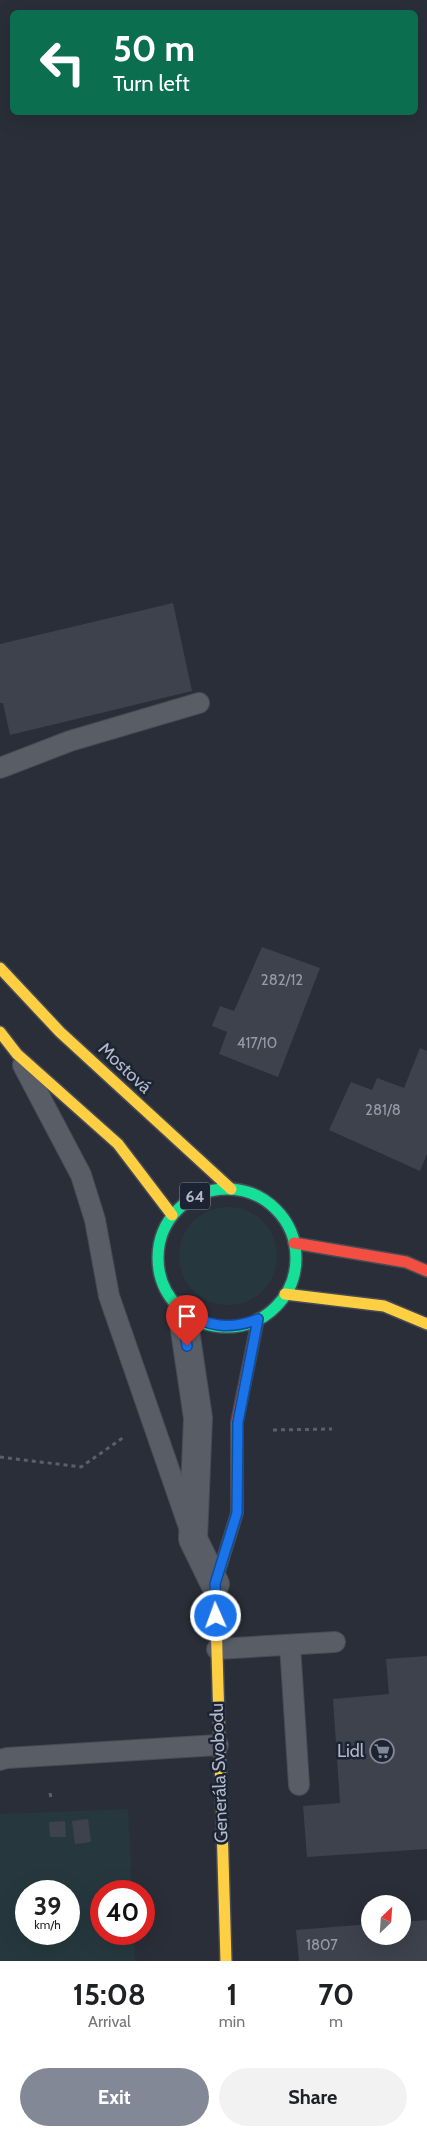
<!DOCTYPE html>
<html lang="en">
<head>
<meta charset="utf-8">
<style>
	body { margin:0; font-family:Cabin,sans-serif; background:#f2f2f2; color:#202124; height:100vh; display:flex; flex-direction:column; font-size:19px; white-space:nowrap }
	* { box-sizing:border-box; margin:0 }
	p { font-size:16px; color:#757577 }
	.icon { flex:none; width:28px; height:28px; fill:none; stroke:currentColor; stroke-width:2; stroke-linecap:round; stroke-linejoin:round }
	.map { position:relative; height:1961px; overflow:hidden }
	.side { display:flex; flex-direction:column; background:#fff; flex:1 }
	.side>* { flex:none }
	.guide { position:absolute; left:10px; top:10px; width:408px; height:105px; border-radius:8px; box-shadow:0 5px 20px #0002; background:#0b6e4f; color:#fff; overflow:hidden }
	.needle { width:32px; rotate:25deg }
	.tools { position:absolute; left:361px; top:1895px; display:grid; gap:10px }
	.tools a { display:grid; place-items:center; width:50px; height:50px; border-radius:50%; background:#fff; box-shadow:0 5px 20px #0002; font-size:25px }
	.speed { position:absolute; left:15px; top:1880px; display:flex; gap:10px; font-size:25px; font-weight:700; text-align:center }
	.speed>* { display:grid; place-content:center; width:65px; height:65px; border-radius:50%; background:#fff; box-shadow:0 5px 20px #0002; line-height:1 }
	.speed small { font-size:12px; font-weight:400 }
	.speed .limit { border:8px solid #d22; background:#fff; color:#111 }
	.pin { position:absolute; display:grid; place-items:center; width:42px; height:42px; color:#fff; margin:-51px -21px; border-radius:50% 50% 50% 0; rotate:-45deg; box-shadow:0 0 5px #0007 }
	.pin .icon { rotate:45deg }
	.me { position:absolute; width:55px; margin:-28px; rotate:358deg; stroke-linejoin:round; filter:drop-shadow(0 0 4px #0008) }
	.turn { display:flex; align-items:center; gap:18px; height:105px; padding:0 20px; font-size:22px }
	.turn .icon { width:65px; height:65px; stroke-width:2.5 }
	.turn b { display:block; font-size:35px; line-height:42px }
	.eta { display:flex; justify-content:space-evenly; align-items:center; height:85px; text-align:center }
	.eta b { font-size:30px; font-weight:700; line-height:35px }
	.button { display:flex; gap:10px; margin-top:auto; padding:10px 20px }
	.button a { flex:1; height:58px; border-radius:30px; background:#838896; color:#fff; font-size:20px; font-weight:700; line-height:58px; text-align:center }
	.button a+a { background:#f2f2f2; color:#202124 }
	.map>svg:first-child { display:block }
</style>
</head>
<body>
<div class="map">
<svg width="427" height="1961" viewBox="0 0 427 1961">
	<rect width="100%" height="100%" fill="#292e38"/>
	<g fill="#26383e" fill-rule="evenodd">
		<circle cx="228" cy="1256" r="49"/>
		<path d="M128 1809 132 1891H101V1934H134L135 1961H0V1814ZM26 1891H69V1934H26Z"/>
	</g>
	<g fill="#3e424c">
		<path d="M173 603 192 691 10 735 3 703H0V644Z"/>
		<path d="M262 947 320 968 278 1077 219 1054 227 1032 212 1026 220 1006 234 1011Z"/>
		<path d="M420 1048 427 1051V1154L420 1171 329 1130 351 1082 372 1090 377 1078 404 1088Z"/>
		<path d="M427 1656V1849L307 1857 303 1806 340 1803 333 1699 389 1694 386 1659Z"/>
		<path d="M88 1819 91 1842 75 1844 72 1821Z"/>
		<path d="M65 1821 66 1837H50L49 1822Z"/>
		<path d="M427 1920V1961H299L296 1930 370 1924V1936H402V1922Z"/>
	</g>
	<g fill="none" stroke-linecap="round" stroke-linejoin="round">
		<g stroke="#474b55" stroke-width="22">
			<g id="lane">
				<path d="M0 768 70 741 199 703"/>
				<path d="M23 1065 81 1175 95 1220 109 1296 189 1527"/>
				<path d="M290 1645 299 1785"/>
				<path d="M217 1649 335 1642"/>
				<path d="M0 1760 7 1758 218 1745"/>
			</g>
		</g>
		<g stroke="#474b55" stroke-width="30">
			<path id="street" d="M182 1310 198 1418 193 1539 215 1584"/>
		</g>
		<g stroke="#474b55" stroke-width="14">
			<circle id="fast" cx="227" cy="1258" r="69"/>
		</g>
		<g stroke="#474b55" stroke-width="14">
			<g id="slow">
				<path d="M0 968 60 1032 231 1189"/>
				<path d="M0 1032 17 1054 118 1144 172 1215"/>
				<path d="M285 1294 384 1306 427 1324"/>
				<path d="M222 1562 215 1584 226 1961"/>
			</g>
		</g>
		<g stroke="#474b55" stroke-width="14">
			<g id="jam">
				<path d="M294 1243 406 1262 427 1271"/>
				<path d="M222 1562 237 1513V1422L258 1319"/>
			</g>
		</g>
		<g stroke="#5b6068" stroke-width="3" stroke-dasharray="4 4" stroke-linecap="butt">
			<path d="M273 1430 332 1429"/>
			<path d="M0 1457 81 1467 124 1437"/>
			<path d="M50 1793 51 1798"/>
		</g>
		<use href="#lane" stroke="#595d66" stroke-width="20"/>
		<use href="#street" stroke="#595d66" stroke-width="28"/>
		<use href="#fast" stroke="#16e098" stroke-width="11"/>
		<use href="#slow" stroke="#ffcf43" stroke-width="11"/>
		<use href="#jam" stroke="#f24e42" stroke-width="11"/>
	</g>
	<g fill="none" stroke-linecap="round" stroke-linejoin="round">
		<g stroke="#114b97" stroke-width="12">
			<path id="route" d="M187 1346 182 1310C207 1327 230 1330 258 1319L238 1422 237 1513 215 1584 216 1616"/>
		</g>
		<use href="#route" stroke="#1a73e8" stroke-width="9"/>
	</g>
	<defs>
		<g id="supermarket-ring" transform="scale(1.25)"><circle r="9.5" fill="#1c2333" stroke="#838896" stroke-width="1.5"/><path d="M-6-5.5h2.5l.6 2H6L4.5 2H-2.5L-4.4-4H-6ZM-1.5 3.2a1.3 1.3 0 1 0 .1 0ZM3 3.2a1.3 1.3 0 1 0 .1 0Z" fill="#838896"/></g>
	</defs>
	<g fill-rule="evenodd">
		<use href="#supermarket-ring" x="382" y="1751"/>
	</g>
	<g text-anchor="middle" stroke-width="5" stroke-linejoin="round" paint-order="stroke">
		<g font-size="15" fill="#969baa">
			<text x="282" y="985">282/12</text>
			<text x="257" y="1048">417/10</text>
			<text x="383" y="1115">281/8</text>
			<text x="322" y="1950">1807</text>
		</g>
		<rect fill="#1c2333" stroke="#868c9c" stroke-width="1" x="180" y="1182.5" width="30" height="27" rx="4"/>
		<g font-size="16" font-weight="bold" fill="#b3b9c9">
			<text x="195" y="1202">64</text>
		</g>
		<g font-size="18" fill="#b3b9c9" stroke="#1c2333">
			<text transform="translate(125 1068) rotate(43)" y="6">Mostová</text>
			<text transform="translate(219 1773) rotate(-92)" y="6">Generála Svobodu</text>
		</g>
		<g font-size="18" fill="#b3b9c9" stroke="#1c2333" text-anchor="end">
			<text x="364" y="1757">Lidl</text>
		</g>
	</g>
</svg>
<div class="tools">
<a><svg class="needle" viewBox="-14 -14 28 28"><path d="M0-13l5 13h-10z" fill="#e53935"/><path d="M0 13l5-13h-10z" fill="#757577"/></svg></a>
</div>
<div class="speed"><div>39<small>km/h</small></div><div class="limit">40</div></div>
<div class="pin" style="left:187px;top:1346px;background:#d93025"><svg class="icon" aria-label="arrive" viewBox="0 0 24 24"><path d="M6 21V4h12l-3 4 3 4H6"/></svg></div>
<svg class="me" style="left:216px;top:1616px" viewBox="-20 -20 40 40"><circle r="17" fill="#1a73e8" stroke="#fff" stroke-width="3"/><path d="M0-11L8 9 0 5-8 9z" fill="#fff"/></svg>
<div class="guide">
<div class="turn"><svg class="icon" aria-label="left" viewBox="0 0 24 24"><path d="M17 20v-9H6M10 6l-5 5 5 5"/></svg><div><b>50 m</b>Turn left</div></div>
</div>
</div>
<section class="side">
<div class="eta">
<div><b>15:08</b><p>Arrival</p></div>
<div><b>1</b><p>min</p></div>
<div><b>70</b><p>m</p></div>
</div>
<div class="button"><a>Exit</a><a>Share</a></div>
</section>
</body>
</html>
